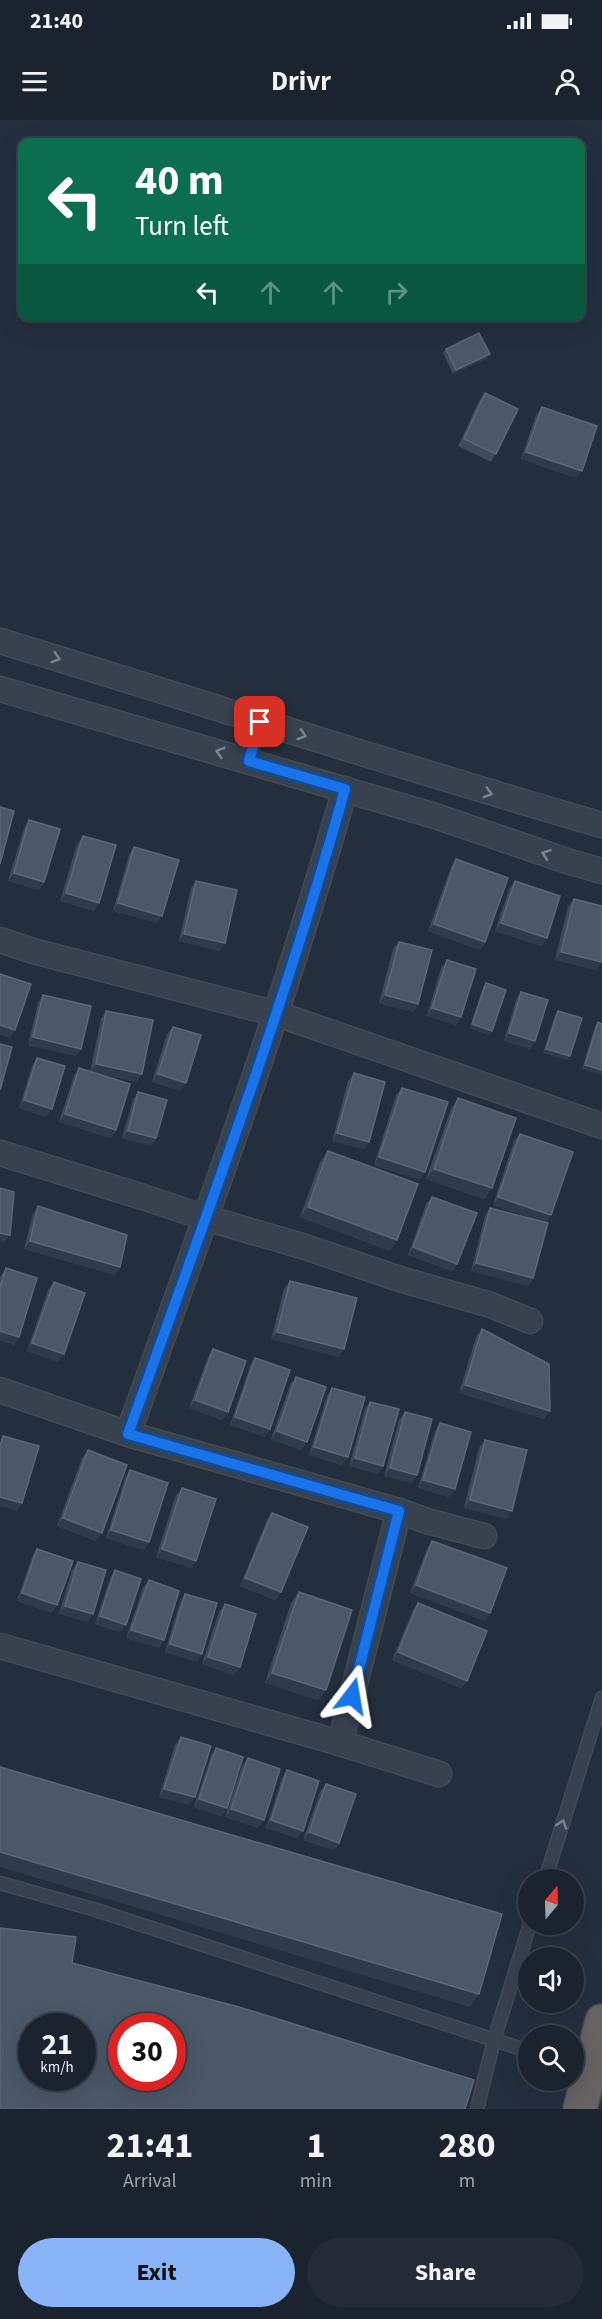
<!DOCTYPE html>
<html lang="en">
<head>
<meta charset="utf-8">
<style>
	body { margin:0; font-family:"Source Sans 3",sans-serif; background:#242b36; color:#f1f3f6; height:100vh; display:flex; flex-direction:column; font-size:22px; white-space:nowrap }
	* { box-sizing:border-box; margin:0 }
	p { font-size:20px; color:#a0a4aa }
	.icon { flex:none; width:33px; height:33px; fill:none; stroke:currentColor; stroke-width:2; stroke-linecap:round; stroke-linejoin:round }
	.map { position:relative; height:1989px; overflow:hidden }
	.panel { display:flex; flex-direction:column; background:#1b232e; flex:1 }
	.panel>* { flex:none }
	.hud { position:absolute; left:18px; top:18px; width:567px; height:183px; border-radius:12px; box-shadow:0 6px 24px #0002,0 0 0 2px #39404a; background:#0b6e4f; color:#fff; overflow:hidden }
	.needle { width:39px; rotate:19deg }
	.tools { position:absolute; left:518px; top:1749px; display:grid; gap:12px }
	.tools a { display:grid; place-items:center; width:66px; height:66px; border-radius:50%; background:#1b232e; box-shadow:0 6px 24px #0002,0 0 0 2px #39404a; font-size:30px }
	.speed { position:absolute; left:18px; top:1893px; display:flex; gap:12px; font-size:30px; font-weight:700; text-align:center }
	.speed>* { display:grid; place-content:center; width:78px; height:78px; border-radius:50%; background:#1b232e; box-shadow:0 6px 24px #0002,0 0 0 2px #39404a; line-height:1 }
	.speed small { font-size:15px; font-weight:400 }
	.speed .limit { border:9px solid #d22; background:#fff; color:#111 }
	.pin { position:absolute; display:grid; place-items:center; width:51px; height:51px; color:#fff; margin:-26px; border-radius:12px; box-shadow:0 3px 9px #0006 }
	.me { position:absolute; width:66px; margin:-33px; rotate:14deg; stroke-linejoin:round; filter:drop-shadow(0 0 4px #0008) }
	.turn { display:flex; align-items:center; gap:21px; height:126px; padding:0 18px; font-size:27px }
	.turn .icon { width:78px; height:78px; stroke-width:2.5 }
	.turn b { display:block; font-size:42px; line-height:51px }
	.lanes { display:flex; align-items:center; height:57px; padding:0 18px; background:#0003; justify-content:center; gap:30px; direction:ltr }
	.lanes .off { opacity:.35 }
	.eta { display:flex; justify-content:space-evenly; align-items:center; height:102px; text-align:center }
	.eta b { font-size:36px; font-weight:700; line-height:42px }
	.primary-button { display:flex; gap:12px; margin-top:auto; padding:12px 18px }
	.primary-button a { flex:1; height:69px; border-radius:36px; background:#8ab4f8; color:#111; font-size:24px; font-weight:700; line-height:69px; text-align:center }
	.primary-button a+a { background:#242b36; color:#f1f3f6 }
	.status { display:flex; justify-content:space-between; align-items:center; height:42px; padding:0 30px; background:#1b232e; direction:ltr }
	.status svg { height:16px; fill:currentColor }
	header { display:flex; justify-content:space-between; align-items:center; height:78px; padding:0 18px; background:#1b232e; font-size:27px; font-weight:700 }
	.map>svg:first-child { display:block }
</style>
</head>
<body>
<div class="status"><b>21:40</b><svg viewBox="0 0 49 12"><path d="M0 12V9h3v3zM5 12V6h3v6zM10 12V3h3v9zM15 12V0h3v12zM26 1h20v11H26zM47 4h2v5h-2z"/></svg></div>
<header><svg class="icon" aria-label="menu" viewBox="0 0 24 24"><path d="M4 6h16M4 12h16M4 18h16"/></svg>Drivr<svg class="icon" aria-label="person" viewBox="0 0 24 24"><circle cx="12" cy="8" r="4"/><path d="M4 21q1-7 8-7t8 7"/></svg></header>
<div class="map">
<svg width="602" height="1989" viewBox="0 0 602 1989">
	<rect width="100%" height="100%" fill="#242f3e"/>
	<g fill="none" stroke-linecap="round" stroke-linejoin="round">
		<g stroke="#414a57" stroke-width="15">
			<g id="service">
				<path d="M545 1760 602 1578"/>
				<path d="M0 1763 96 1790 528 1931"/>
				<path d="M477 1989 494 1920 530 1804"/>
			</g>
		</g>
		<g stroke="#414a57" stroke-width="27">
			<g id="minor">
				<path d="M0 521C201 582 400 647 602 705"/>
				<path d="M0 569 432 695 570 742 602 751"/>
				<path d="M345 669C283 888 205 1100 128 1314L399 1391 340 1623 439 1654"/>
				<path d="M0 820 33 831 277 894 602 1006"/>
				<path d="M0 1033 143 1077 206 1098 302 1126 403 1160 491 1185 530 1201"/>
				<path d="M0 1270 128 1314"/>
				<path d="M399 1391 427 1401 484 1416"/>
				<path d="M0 1526 340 1623"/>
			</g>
		</g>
		<g stroke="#434c59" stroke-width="36">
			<path id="trunk" d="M580 1989 602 1901"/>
		</g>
		<use href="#service" stroke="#38414e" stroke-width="12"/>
		<use href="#minor" stroke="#38414e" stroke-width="24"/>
		<use href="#trunk" stroke="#656462" stroke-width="33"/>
	</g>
	<g fill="#3f4b5c">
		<path d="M446 229 487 238 453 254 443 233Z"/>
		<path d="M485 273 496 334 491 342 458 326 479 281Z"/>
		<path d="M542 287 576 358 521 339 536 295Z"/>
		<path d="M29 700 44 762 39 770 8 761 24 708Z"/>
		<path d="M83 716 94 791 60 781 77 724Z"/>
		<path d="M134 727 157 803 113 791 129 735Z"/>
		<path d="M456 739 485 822 480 830 428 811 451 747Z"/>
		<path d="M196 761 220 831 179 821 191 768Z"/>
		<path d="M515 761 542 826 495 811 509 769Z"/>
		<path d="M574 779 596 850 555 840 568 787Z"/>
		<path d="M399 822 418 884 413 892 379 883 393 829Z"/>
		<path d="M447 840 456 905 427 896 441 848Z"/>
		<path d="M486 863 492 911 489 915 470 908 483 867Z"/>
		<path d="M521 872 530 929 504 921 516 880Z"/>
		<path d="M43 875 81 929 76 936 28 925 38 883Z"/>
		<path d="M106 891 142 954 136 962 92 952 116 1010 111 1018 59 1002 74 956 79 948 90 952 101 899Z"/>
		<path d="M558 891 567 940 543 933 555 895Z"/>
		<path d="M598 902 602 955 582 949 595 906Z"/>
		<path d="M173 907 180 971 152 962 167 914Z"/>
		<path d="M37 938 46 997 19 988 32 946Z"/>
		<path d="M354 953 369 1022 364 1029 332 1021 348 961Z"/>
		<path d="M402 968 425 1052 420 1060 374 1045 396 975Z"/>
		<path d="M138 972 156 1018 151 1026 122 1018 133 980Z"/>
		<path d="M458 978 492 1068 484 1079 426 1059 451 989Z"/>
		<path d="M520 1014 546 1103 533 1158 528 1166 471 1151 485 1096 490 1088 543 1102 493 1085 514 1021Z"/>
		<path d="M328 1031 397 1120 390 1131 300 1097 320 1042Z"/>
		<path d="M432 1077 457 1144 452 1151 408 1135 426 1084Z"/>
		<path d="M38 1086 120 1147 115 1155 24 1129 33 1094Z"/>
		<path d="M6 1148 19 1217 14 1225 0 1220V1157Z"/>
		<path d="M290 1161 339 1237 271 1219 284 1169Z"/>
		<path d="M54 1162 58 1242 27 1231 48 1170Z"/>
		<path d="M482 1209 550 1291 544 1299 459 1273 476 1217Z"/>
		<path d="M213 1229 228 1292 222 1300 189 1288 208 1237Z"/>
		<path d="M255 1238 270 1309 265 1317 230 1305 250 1246Z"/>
		<path d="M296 1257 307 1322 301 1330 271 1319 290 1265Z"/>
		<path d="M332 1268 348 1337 342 1345 309 1335 327 1276Z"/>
		<path d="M370 1282 383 1346 378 1354 349 1346 365 1289Z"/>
		<path d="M405 1292 412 1363 384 1356 399 1300Z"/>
		<path d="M440 1303 449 1377 418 1368 435 1311Z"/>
		<path d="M485 1320 507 1399 464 1388 479 1328Z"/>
		<path d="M88 1330 96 1421 57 1406 82 1338Z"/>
		<path d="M130 1350 144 1430 106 1418 125 1358Z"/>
		<path d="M182 1368 196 1441 191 1448 156 1437 176 1375Z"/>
		<path d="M272 1393 281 1472 275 1480 240 1466 267 1400Z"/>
		<path d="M432 1421 485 1501 410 1473 427 1429Z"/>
		<path d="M37 1429 52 1493 17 1481 32 1437Z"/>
		<path d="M78 1442 88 1502 59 1494 72 1450Z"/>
		<path d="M115 1450 120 1512 95 1504 110 1458Z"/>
		<path d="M149 1460 164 1520 159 1528 126 1518 143 1468Z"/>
		<path d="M299 1472 326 1570 318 1580 265 1563 291 1483Z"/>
		<path d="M185 1474 197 1542 165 1532 180 1482Z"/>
		<path d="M418 1483 467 1561 461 1568 392 1540 413 1490Z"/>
		<path d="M225 1484 234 1555 202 1544 219 1492Z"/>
		<path d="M181 1617 189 1685 159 1677 175 1625Z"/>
		<path d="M216 1628 227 1688 221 1696 194 1687 211 1636Z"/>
		<path d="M248 1638 258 1708 225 1697 242 1646Z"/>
		<path d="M287 1650 303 1711 297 1718 266 1708 282 1658Z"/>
		<path d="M326 1664 339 1723 334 1730 303 1720 320 1672Z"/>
	</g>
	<g fill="#2f3b4b">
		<path d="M490 234 487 238 453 254 456 250Z"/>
		<path d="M526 332 582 351 576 358 521 339Z"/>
		<path d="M14 753 44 762 39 770 8 761Z"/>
		<path d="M66 773 99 783 94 791 60 781Z"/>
		<path d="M118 783 162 796 157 803 113 791Z"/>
		<path d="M501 803 547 818 542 826 495 811Z"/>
		<path d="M434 804 485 822 480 830 428 811Z"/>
		<path d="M184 814 225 823 220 831 179 821Z"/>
		<path d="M561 832 602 842 596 850 555 840Z"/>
		<path d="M385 875 418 884 413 892 379 883Z"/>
		<path d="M432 888 461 897 456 905 427 896Z"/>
		<path d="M472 904 492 911 489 915 470 908Z"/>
		<path d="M0 905 15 910 10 918 0 915Z"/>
		<path d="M509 913 535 921 530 929 504 921Z"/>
		<path d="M33 917 81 929 76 936 28 925Z"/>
		<path d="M546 929 570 936 567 940 543 933Z"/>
		<path d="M96 944 142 954 136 962 90 952Z"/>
		<path d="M585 945 602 950V955L582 949Z"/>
		<path d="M158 954 186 963 180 971 152 962Z"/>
		<path d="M24 980 52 989 46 997 19 988Z"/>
		<path d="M65 994 116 1010 111 1018 59 1002Z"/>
		<path d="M128 1011 156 1018 151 1026 122 1018Z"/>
		<path d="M337 1013 369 1022 364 1029 332 1021Z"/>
		<path d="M379 1037 425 1052 420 1060 374 1045Z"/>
		<path d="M434 1049 492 1068 484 1079 426 1059Z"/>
		<path d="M498 1077 551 1095 546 1103 493 1085Z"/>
		<path d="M308 1087 397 1120 390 1131 300 1097Z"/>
		<path d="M0 1113 10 1115 4 1123 0 1122Z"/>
		<path d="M30 1121 120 1147 115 1155 24 1129Z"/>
		<path d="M413 1127 457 1144 452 1151 408 1135Z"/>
		<path d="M476 1143 533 1158 528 1166 471 1151Z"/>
		<path d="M0 1211 19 1217 14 1225 0 1220Z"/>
		<path d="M277 1212 344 1229 339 1237 271 1219Z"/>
		<path d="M32 1223 64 1234 58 1242 27 1231Z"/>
		<path d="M465 1265 550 1291 544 1299 459 1273Z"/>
		<path d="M195 1280 228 1292 222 1300 189 1288Z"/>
		<path d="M235 1297 270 1309 265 1317 230 1305Z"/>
		<path d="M277 1311 307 1322 301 1330 271 1319Z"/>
		<path d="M314 1327 348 1337 342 1345 309 1335Z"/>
		<path d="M355 1338 383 1346 378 1354 349 1346Z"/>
		<path d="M390 1348 417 1355 412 1363 384 1356Z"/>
		<path d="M423 1360 455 1369 449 1377 418 1368Z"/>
		<path d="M0 1377 22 1383 17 1391 0 1386Z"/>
		<path d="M470 1380 512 1391 507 1399 464 1388Z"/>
		<path d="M63 1398 102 1413 96 1421 57 1406Z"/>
		<path d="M111 1410 149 1422 144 1430 106 1418Z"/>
		<path d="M162 1429 196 1441 191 1448 156 1437Z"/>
		<path d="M245 1458 281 1472 275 1480 240 1466Z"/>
		<path d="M416 1465 490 1493 485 1501 410 1473Z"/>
		<path d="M22 1473 57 1485 52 1493 17 1481Z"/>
		<path d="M65 1486 93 1494 88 1502 59 1494Z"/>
		<path d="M100 1496 126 1505 120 1512 95 1504Z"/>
		<path d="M131 1510 164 1520 159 1528 126 1518Z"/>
		<path d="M170 1524 202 1534 197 1542 165 1532Z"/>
		<path d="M398 1532 467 1561 461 1568 392 1540Z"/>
		<path d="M208 1537 240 1547 234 1555 202 1544Z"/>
		<path d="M272 1553 326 1570 318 1580 265 1563Z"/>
		<path d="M164 1669 195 1677 189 1685 159 1677Z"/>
		<path d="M199 1679 227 1688 221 1696 194 1687Z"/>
		<path d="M231 1689 264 1700 258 1708 225 1697Z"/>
		<path d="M271 1700 303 1711 297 1718 266 1708Z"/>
		<path d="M309 1712 339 1723 334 1730 303 1720Z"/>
		<path d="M0 1732 479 1874 470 1887 0 1747Z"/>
	</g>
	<g fill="#4b5868" stroke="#5c6777" stroke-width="1.5" fill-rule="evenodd">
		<path d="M479 213 490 234 456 250 446 229Z"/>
		<path d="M485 273 518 289 496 334 464 319Z"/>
		<path d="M542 287 597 306 582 351 526 332Z"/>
		<path d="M0 687 14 691 0 744Z"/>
		<path d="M29 700 60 709 44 762 14 753Z"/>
		<path d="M83 716 116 725 99 783 66 773Z"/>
		<path d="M134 727 179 740 162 796 118 783Z"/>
		<path d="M456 739 508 758 485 822 434 804Z"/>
		<path d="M196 761 237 770 225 823 184 814Z"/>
		<path d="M515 761 560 776 547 818 501 803Z"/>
		<path d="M574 779 602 786V842L561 832Z"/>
		<path d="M399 822 432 830 418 884 385 875Z"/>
		<path d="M447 840 476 849 461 897 432 888Z"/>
		<path d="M0 854 31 864 15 910 0 905Z"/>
		<path d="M486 863 506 870 492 911 472 904Z"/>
		<path d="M521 872 548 880 535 921 509 913Z"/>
		<path d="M43 875 91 886 81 929 33 917Z"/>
		<path d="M106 891 153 900 142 954 96 944Z"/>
		<path d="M558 891 582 898 570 936 546 929Z"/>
		<path d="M598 902 602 904V950L585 945Z"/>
		<path d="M173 907 201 915 186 963 158 954Z"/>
		<path d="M0 924 12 927 0 970Z"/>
		<path d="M37 938 65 946 52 989 24 980Z"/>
		<path d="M79 948 130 964 116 1010 65 994Z"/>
		<path d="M354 953 385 962 369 1022 337 1013Z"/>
		<path d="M402 968 448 982 425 1052 379 1037Z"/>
		<path d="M138 972 167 980 156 1018 128 1011Z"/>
		<path d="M458 978 516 998 492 1068 434 1049Z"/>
		<path d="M520 1014 573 1032 551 1095 498 1077Z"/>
		<path d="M328 1031 418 1064 397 1120 308 1087Z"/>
		<path d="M0 1068 14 1072 10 1115 0 1113Z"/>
		<path d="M432 1077 477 1093 457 1144 413 1127Z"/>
		<path d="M38 1086 127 1115 120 1147 30 1121Z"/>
		<path d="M490 1088 548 1103 533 1158 476 1143Z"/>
		<path d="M6 1148 37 1158 19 1217 0 1211V1167Z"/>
		<path d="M290 1161 357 1178 344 1229 277 1212Z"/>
		<path d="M54 1162 85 1173 64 1234 32 1223Z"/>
		<path d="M482 1209 549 1244 550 1291 465 1265Z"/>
		<path d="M213 1229 246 1241 228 1292 195 1280Z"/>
		<path d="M255 1238 290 1250 270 1309 235 1297Z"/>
		<path d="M296 1257 326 1267 307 1322 277 1311Z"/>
		<path d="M332 1268 365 1277 348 1337 314 1327Z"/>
		<path d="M370 1282 399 1289 383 1346 355 1338Z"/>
		<path d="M405 1292 432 1299 417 1355 390 1348Z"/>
		<path d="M440 1303 471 1312 455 1369 423 1360Z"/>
		<path d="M3 1316 39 1326 22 1383 0 1377V1326Z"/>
		<path d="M485 1320 527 1330 512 1391 470 1380Z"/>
		<path d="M88 1330 127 1345 102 1413 63 1398Z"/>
		<path d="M130 1350 168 1363 149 1422 111 1410Z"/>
		<path d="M182 1368 216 1379 196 1441 162 1429Z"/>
		<path d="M272 1393 308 1407 281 1472 245 1458Z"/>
		<path d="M432 1421 507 1448 490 1493 416 1465Z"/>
		<path d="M37 1429 73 1441 57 1485 22 1473Z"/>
		<path d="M78 1442 106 1450 93 1494 65 1486Z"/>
		<path d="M115 1450 141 1459 126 1505 100 1496Z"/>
		<path d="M149 1460 179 1471 164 1520 131 1510Z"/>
		<path d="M299 1472 352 1490 326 1570 272 1553Z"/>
		<path d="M185 1474 217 1483 202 1534 170 1524Z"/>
		<path d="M418 1483 487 1511 467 1561 398 1532Z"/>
		<path d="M225 1484 256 1494 240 1547 208 1537Z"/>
		<path d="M181 1617 211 1626 195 1677 164 1669Z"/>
		<path d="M216 1628 243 1637 227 1688 199 1679Z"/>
		<path d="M248 1638 280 1649 264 1700 231 1689Z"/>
		<path d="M0 1647 502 1794 479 1874 0 1732Z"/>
		<path d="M287 1650 319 1661 303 1711 271 1700Z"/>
		<path d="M326 1664 356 1674 339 1723 309 1712Z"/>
		<path d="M0 1808 76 1817 72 1843 239 1887 474 1960 465 1989H0ZM32 1906H82V1958H32ZM122 1906H172V1958H122Z"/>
	</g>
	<defs><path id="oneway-chevron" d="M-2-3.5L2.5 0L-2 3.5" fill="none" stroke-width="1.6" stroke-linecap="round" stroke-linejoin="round" transform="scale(1.5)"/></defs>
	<g stroke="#7c8592">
		<use href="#oneway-chevron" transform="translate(56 538) rotate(17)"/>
		<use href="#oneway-chevron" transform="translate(302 615) rotate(18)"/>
		<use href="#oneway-chevron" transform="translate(220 632) rotate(-163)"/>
		<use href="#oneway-chevron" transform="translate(488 673) rotate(16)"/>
		<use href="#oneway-chevron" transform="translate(546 734) rotate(-161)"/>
		<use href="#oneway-chevron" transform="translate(562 1704) rotate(-72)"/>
	</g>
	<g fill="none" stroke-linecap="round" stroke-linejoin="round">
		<g stroke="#114b97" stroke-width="15">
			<path id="route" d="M260 602 249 641 345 669C284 888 205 1100 128 1314L399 1391 352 1576"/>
		</g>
		<use href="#route" stroke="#1a73e8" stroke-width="10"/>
	</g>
</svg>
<div class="tools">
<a><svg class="needle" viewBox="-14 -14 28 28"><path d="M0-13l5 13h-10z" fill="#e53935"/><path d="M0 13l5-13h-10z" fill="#a0a4aa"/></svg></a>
<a><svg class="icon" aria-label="sound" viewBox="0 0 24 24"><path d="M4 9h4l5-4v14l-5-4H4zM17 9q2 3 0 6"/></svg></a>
<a><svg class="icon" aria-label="search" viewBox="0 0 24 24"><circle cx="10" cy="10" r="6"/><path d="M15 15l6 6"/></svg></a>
</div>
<div class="speed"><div>21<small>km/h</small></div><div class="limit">30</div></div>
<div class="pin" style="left:260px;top:602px;background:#d93025"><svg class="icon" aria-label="arrive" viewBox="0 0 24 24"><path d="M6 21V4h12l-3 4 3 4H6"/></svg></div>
<svg class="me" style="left:352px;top:1576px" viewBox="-20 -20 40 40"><path d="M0-17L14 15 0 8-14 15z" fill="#1a73e8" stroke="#fff" stroke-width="4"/></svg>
<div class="hud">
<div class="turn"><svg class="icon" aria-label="left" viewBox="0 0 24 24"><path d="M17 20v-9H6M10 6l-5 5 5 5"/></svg><div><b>40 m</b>Turn left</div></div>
<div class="lanes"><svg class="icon" aria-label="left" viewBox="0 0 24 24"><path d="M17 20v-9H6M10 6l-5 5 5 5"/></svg><svg class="icon off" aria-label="ahead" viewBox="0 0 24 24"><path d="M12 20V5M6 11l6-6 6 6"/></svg><svg class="icon off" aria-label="ahead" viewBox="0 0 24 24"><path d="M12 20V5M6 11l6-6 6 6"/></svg><svg class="icon off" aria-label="right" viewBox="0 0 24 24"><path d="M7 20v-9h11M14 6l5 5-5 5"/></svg></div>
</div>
</div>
<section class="panel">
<div class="eta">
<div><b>21:41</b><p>Arrival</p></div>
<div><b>1</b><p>min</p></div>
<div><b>280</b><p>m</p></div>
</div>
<div class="primary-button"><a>Exit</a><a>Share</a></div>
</section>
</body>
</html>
